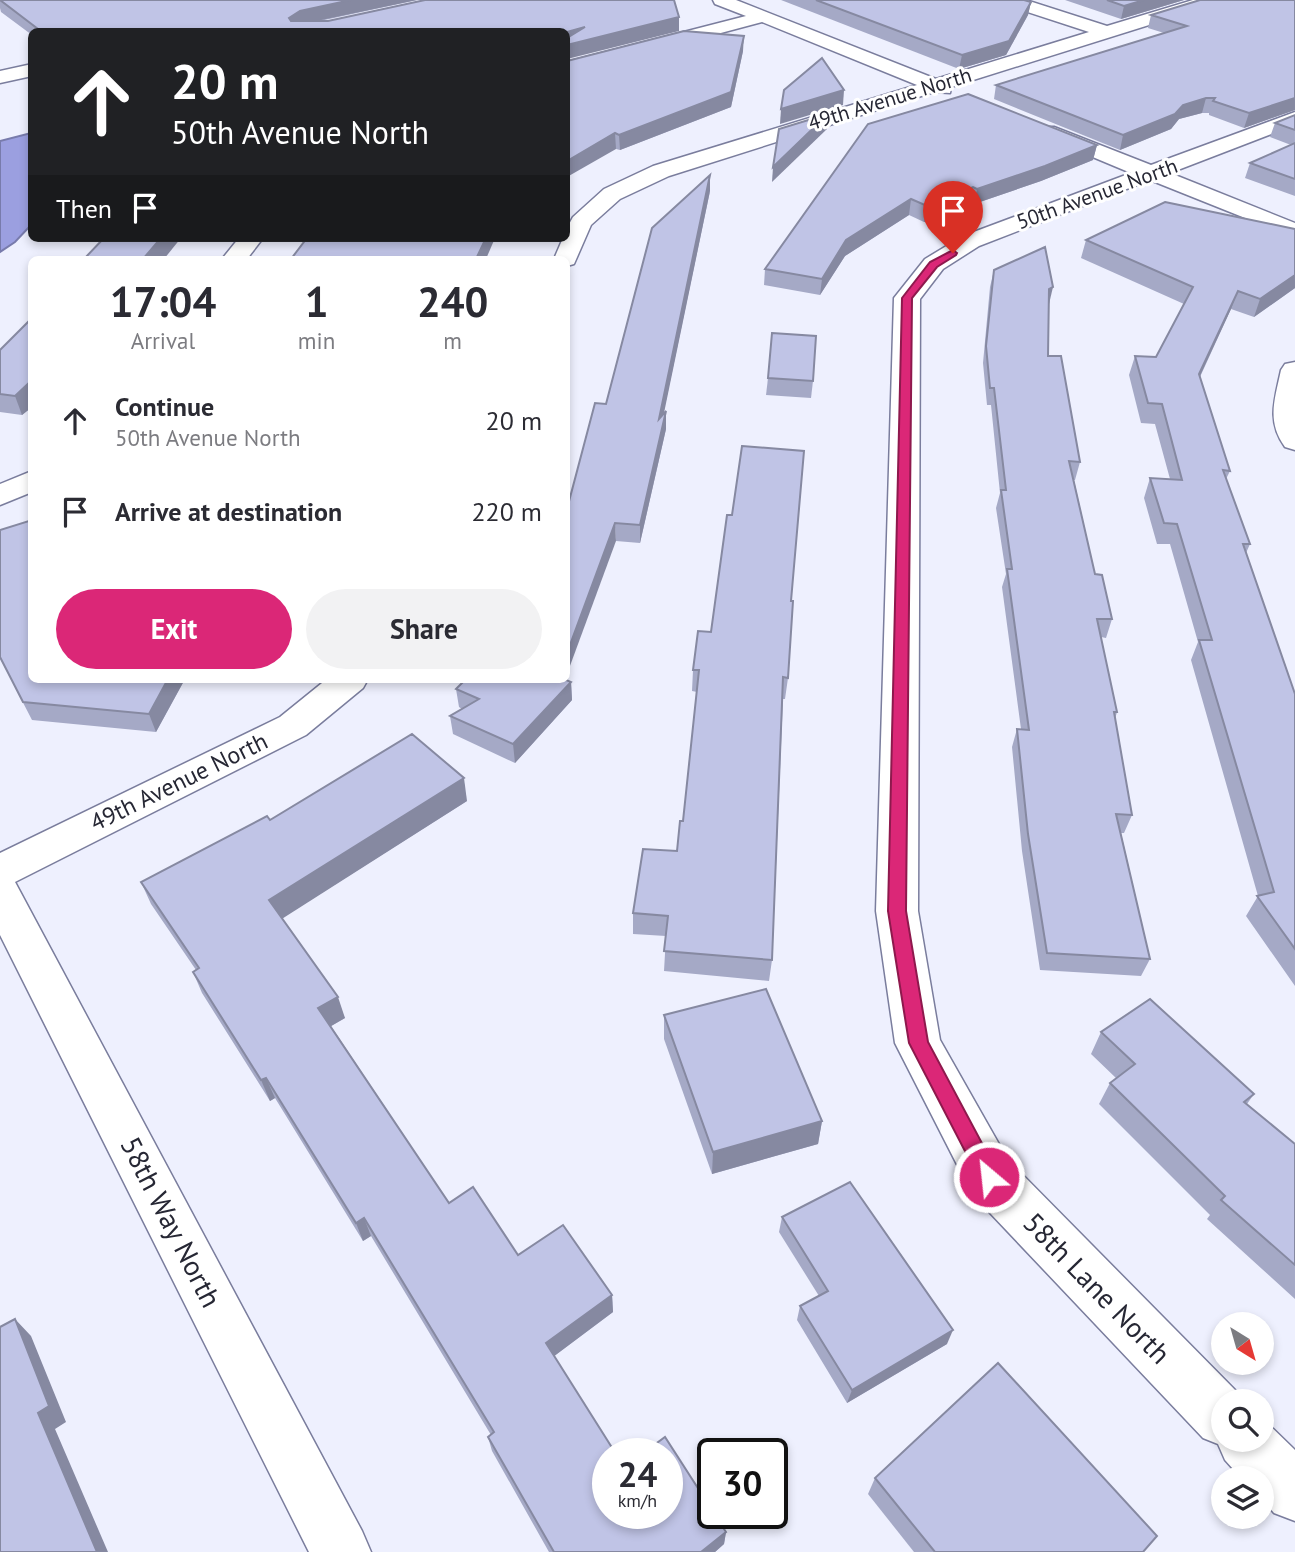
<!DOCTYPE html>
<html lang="en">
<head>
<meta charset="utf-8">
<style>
	body { margin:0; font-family:"PT Sans",sans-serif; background:#f2f2f3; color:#2b2b33; height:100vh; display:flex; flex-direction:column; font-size:26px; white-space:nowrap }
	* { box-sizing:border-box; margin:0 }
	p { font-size:23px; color:#7c7c81 }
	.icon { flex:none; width:38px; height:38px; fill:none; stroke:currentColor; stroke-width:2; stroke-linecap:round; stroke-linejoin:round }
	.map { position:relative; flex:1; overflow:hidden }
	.side { position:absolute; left:28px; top:256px; width:542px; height:427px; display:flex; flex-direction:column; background:#fff; border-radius:10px; box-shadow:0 4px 10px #0003 }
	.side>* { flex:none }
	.hud { position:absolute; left:28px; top:28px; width:542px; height:214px; border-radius:10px; box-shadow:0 4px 10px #0003; background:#202124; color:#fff; overflow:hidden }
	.needle { width:46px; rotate:143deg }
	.buttons { position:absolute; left:1211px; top:1312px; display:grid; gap:14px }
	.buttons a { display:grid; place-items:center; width:63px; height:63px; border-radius:50%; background:#fff; box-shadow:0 4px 10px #0003; font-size:35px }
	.speed { position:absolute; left:592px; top:1438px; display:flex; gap:14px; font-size:35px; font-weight:700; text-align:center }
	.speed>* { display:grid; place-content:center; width:91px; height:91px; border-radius:50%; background:#fff; box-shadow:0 4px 10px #0003; line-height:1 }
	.speed small { font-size:18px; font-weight:400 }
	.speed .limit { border:4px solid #111; border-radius:10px; background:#fff; color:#111 }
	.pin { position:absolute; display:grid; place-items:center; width:60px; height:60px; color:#fff; margin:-72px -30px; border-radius:50% 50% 50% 0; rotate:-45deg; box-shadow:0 0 7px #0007 }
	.pin .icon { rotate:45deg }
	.me { position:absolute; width:77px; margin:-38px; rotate:332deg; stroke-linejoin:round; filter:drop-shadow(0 0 5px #0008) }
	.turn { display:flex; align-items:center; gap:24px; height:147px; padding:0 28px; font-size:32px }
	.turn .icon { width:91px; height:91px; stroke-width:2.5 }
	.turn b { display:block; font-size:49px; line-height:60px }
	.then { display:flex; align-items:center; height:66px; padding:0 28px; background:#0003; gap:14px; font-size:26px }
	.eta { display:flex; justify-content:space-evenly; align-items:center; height:119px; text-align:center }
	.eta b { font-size:42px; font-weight:800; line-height:49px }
	.cta { display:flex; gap:14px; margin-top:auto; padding:14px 28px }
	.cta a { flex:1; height:80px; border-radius:42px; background:#db2777; color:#fff; font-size:28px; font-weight:800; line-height:80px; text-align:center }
	.cta a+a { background:#f2f2f3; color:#2b2b33 }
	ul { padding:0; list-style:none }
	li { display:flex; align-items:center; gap:21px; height:91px; padding:0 28px }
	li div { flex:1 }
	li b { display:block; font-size:26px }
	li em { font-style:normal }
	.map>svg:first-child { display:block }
</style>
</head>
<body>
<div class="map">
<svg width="1295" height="1552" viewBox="0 0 1295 1552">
	<rect width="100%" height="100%" fill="#eef0fe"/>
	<path fill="#9b9fe0" stroke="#787bac" stroke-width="2" d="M31 133V225L15 242 0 252V141Z"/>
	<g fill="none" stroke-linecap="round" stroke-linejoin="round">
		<g stroke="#7a7d9d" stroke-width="3">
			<g id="minor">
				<path d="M713 0H736L936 79 1089 32 1003 4 1001 0H1026L1107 26 1193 0H1218L1216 4 951 87 950 93 934 92 669 176 620 199 591 225 574 264 567 266V259H554L563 238H567V228L573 217 604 189 653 166 917 85 762 22 567 74V62L746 16 715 4Z"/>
				<path d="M32 64V76L0 83V71Z"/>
				<path d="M1295 112V125L1170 173 1295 223V238L1150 180 979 246 943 269 920 299 918 911 940 1040 1008 1160 1243 1398 1244 1402H1223V1440H1262V1418L1295 1450V1521L1274 1513 1262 1499V1479H1242L1225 1460 1218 1444 1203 1438 972 1194 895 1043 876 911 894 298 925 259 963 236 1131 173 1040 135 1037 131 1040 127H1054L1151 165Z"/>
				<path d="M239 238H263L247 259H222Z"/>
				<path d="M1295 362V450L1285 447C1266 421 1275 399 1281 370L1285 364Z"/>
				<path d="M32 471V492L0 505V484Z"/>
				<path d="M327 679H368L363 688 306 735 15 882 362 1531 371 1552H309L0 935V853L280 717Z"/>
			</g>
		</g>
		<use href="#minor" fill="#fff" fill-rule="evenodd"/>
	</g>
	<g fill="#a5a9c6">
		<path d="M0 0H417L320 21 679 31 32 32V35L1 12 0 8Z"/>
		<path d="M781 0H1024L1031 2 1028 15 1006 55 959 69Z"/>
		<path d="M1065 0H1184L1121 19Z"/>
		<path d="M1295 0V110L1244 128 1209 115V113H1202L1179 119 1171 129 1120 150 994 99 996 85 1164 33 1148 28 1151 15Z"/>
		<path d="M743 51 731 107 620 150 616 149 567 61Z"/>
		<path d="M1295 115V196L1245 178 1250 163 1291 145 1270 137 1275 123Z"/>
		<path d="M868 124 1097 145 1093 160 1041 181 974 204 970 203 924 222 909 215 845 256 820 295 764 285 765 269Z"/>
		<path d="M710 191 663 415 666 411V429L640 543 616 541 606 404Z"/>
		<path d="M1295 229V288L1254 317 1231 309 1200 377 1230 471 1226 479 1250 544 1246 553 1295 694V986L1246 916 1258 896 1191 660 1198 642 1170 544H1157L1144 498 1150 478 1170 479 1155 424 1141 423 1129 375 1135 356 1156 357 1184 304 1081 258 1086 240Z"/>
		<path d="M994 270 1049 304 1048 356 1080 462 1075 480H1074L1095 574 1112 619 1106 638 1101 637 1117 712 1115 719 1132 815 1124 833H1121L1150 959 1141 976 1040 970 1022 851 1012 747 1017 729H1021L1002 587 1006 574 996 508 1000 493 991 405H987L983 363 990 287Z"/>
		<path d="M32 318V407L22 415 0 412V350Z"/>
		<path d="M768 378 813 381 811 398 766 395Z"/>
		<path d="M791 601 788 678 785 699H783L772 960 769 981 664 971 666 936 633 934V913L677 851 683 821 697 692 692 691 693 670 711 632Z"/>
		<path d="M0 658 32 679H185L156 732 32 720Z"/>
		<path d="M466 679H565L571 682 572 700 515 763 453 734 450 716 462 709 459 707 456 689Z"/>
		<path d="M467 801 282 918 345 1018 331 1026 449 1203 518 1255 612 1295 613 1312 554 1356 607 1514 726 1532 724 1544 715 1552H549L492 1451 488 1437 491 1435 371 1236 363 1241 275 1098 270 1101 202 993 193 972 196 970 151 904 141 882 270 820Z"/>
		<path d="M664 1015 822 1121 818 1144 712 1174 664 1039Z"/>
		<path d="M1101 1032 1254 1094 1247 1104 1295 1144V1299L1207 1219 1210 1215 1099 1104 1110 1083 1116 1078 1091 1054Z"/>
		<path d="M782 1217 947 1344 847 1403 797 1320 800 1306 819 1296 779 1232Z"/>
		<path d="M875 1478 1143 1552H914L868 1494Z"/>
	</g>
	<g fill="#8689a1">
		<path d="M351 0H417L302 24 291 32 289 18 300 11Z"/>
		<path d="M1144 0H1184L1121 19 1124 6Z"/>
		<path d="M1031 2 1028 15 1006 55 959 69 962 55Z"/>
		<path d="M679 17V31L567 59V32L585 27Z"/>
		<path d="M744 36 743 51 731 107 620 150 619 135Z"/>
		<path d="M844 90 843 105 780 124 781 109Z"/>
		<path d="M1206 98 1202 113 1179 119 1171 129 1120 150 1123 135 1183 105Z"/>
		<path d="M1295 98V110L1244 128 1249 113Z"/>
		<path d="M828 114 827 129 772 182 773 167Z"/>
		<path d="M615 133 616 149 567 177V161Z"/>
		<path d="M1097 145 1093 160 1041 181 974 204 977 189Z"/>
		<path d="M710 175V191L659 437V419Z"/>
		<path d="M973 187 970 203 924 222 927 206Z"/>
		<path d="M911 199 909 215 845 256 820 295 822 279 846 240Z"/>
		<path d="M161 238H181L164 259H143Z"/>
		<path d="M486 238H495L486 259H476Z"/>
		<path d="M1295 275V288L1254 317 1260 299Z"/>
		<path d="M1053 287 1049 304V289Z"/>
		<path d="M1238 291 1231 309 1192 393 1199 374Z"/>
		<path d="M32 380V407L22 415 15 396Z"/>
		<path d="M666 411V429L640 543V525Z"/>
		<path d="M615 523 616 541 567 674V653Z"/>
		<path d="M168 679H185L156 732 149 714Z"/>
		<path d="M558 679H565L559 695 571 682 572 700 515 763 513 744Z"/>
		<path d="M464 778 467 801 277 922 269 900Z"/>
		<path d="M338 997 345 1018 326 1029 318 1008Z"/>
		<path d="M266 1078 275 1098 270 1101 261 1080Z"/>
		<path d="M822 1121 818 1144 712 1174 713 1152Z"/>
		<path d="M364 1218 371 1236 363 1241 356 1223Z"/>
		<path d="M612 1295 613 1312 549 1360 546 1343Z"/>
		<path d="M15 1319 31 1336 66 1422 55 1429 108 1552H97L38 1413Z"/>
		<path d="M953 1330 947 1344 847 1403 852 1390Z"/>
		<path d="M726 1532 724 1544 715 1552H701Z"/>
	</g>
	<g fill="#c0c4e6" stroke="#8689a1" stroke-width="2">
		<path d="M0 0H351L300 11 289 18 291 21H328L425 0H674L679 17 567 45V38L585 27 567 32H42Z"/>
		<path d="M816 0H1024L1031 2 1009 41 962 55Z"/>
		<path d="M1107 0H1144L1124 6Z"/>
		<path d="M1200 0H1295V98L1249 113 1213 101 1215 98H1206L1183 105 1175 114 1123 135 996 85 1187 26 1151 15Z"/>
		<path d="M684 31 744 36 731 92 619 135 615 133 567 161V61Z"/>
		<path d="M822 58 844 90 781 109 784 90Z"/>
		<path d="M968 94 1097 145 1045 166 977 189 973 187 927 206 911 199 846 240 822 279 765 269 868 124Z"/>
		<path d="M828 114 773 167 779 129Z"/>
		<path d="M1295 115V130L1275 123Z"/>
		<path d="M1295 143V179L1250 163Z"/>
		<path d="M710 175 659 419 666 411 640 525 615 523 567 653V509L595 403 606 404 652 228Z"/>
		<path d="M1165 202 1295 229V275L1260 299 1238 291 1199 374 1230 471 1223 470 1250 544H1243L1295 694V949L1257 896 1274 892 1199 640H1212L1177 524 1164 523 1150 478 1182 480 1162 404 1148 403 1135 356 1156 357 1193 287 1086 240Z"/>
		<path d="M104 238H161L143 259H84Z"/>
		<path d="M307 238H486L476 259H291Z"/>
		<path d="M1045 247 1053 287 1049 289 1048 356H1061L1080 462 1069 461 1095 574 1102 575 1112 619H1097L1117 712H1114L1132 815 1116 814 1150 959 1047 953 1028 834 1017 729 1029 730 1007 569H1012L1001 490H1006L994 388H990L986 346 994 270Z"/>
		<path d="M32 318V380L15 396 0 394V350Z"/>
		<path d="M772 333 816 336 813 381 768 378Z"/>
		<path d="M742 446 804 451 791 601H793L788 678 783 677 772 960 664 951 668 916 633 913 643 849 677 851 680 821H683L699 670H693L698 631 711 632 727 515H732Z"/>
		<path d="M32 520V679H168L149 714 23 702 0 657V530Z"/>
		<path d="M466 679H564L571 682 513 744 450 716 479 699 456 689Z"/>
		<path d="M412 734 464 778 269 900 338 997 318 1008 449 1203 473 1187 518 1255 563 1225 612 1295 546 1343 616 1454H607V1514H667V1454H642L665 1437 712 1510V1514H714L726 1532 701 1552H554L488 1437 494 1432 364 1218 356 1223 266 1078 261 1080 193 972 199 968 141 882 267 816 270 820Z"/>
		<path d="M766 989 822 1121 713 1152 664 1015Z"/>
		<path d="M1150 999 1254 1094 1244 1102 1295 1144V1265L1221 1200 1225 1196 1110 1083 1135 1064 1101 1032Z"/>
		<path d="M850 1182 953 1330 852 1390 800 1306 828 1291 782 1217Z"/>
		<path d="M15 1319 49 1406 38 1413 97 1552H0V1327Z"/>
		<path d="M998 1363 1157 1536 1143 1552H935L875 1478Z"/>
	</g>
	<path fill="#db2777" stroke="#8e194d" stroke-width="2" d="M953 250 957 253 956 255 937 267 912 298 906 911 928 1042 1000 1177 997 1184 989 1187 982 1184 909 1043 888 911 902 298 930 262Z"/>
	<g text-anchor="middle" stroke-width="6" stroke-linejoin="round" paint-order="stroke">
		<g font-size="21" fill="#262734" stroke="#fff">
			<text transform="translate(890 99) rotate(-17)" y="7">49th Avenue North</text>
			<text transform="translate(1097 194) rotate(-20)" y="7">50th Avenue North</text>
		</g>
		<g font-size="24" fill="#262734" stroke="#fff">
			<text transform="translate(179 782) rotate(-26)" y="8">49th Avenue North</text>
		</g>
		<g font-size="28" fill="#262734" stroke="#fff">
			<text transform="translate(171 1222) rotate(63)" y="10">58th Way North</text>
			<text transform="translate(1097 1288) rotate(46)" y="10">58th Lane North</text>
		</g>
	</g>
</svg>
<div class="buttons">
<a><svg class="needle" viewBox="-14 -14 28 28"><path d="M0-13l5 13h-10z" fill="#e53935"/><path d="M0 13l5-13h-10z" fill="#7c7c81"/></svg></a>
<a><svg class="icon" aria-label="search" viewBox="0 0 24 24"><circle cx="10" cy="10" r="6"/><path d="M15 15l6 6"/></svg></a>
<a><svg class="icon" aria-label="layers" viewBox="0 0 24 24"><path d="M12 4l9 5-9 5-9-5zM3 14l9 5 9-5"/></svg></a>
</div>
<div class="speed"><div>24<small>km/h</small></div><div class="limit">30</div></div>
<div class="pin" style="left:953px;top:253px;background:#d93025"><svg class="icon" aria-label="arrive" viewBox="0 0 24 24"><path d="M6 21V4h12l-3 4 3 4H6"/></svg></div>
<svg class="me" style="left:989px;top:1177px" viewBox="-20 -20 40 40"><circle r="17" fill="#db2777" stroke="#fff" stroke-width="3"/><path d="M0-11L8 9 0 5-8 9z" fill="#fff"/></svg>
<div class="hud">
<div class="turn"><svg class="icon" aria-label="ahead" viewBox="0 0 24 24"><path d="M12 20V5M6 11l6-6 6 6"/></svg><div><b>20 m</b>50th Avenue North</div></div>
<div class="then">Then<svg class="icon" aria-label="arrive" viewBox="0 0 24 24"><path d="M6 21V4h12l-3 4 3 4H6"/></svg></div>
</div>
<section class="side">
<div class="eta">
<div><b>17:04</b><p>Arrival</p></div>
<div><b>1</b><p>min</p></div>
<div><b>240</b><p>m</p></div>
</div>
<ul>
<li><svg class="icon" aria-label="ahead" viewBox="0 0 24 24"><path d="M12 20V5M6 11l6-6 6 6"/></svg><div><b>Continue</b><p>50th Avenue North</p></div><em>20 m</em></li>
<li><svg class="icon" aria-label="arrive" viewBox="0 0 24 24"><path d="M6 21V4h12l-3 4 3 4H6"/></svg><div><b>Arrive at destination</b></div><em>220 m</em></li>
</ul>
<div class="cta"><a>Exit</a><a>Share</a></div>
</section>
</div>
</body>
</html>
